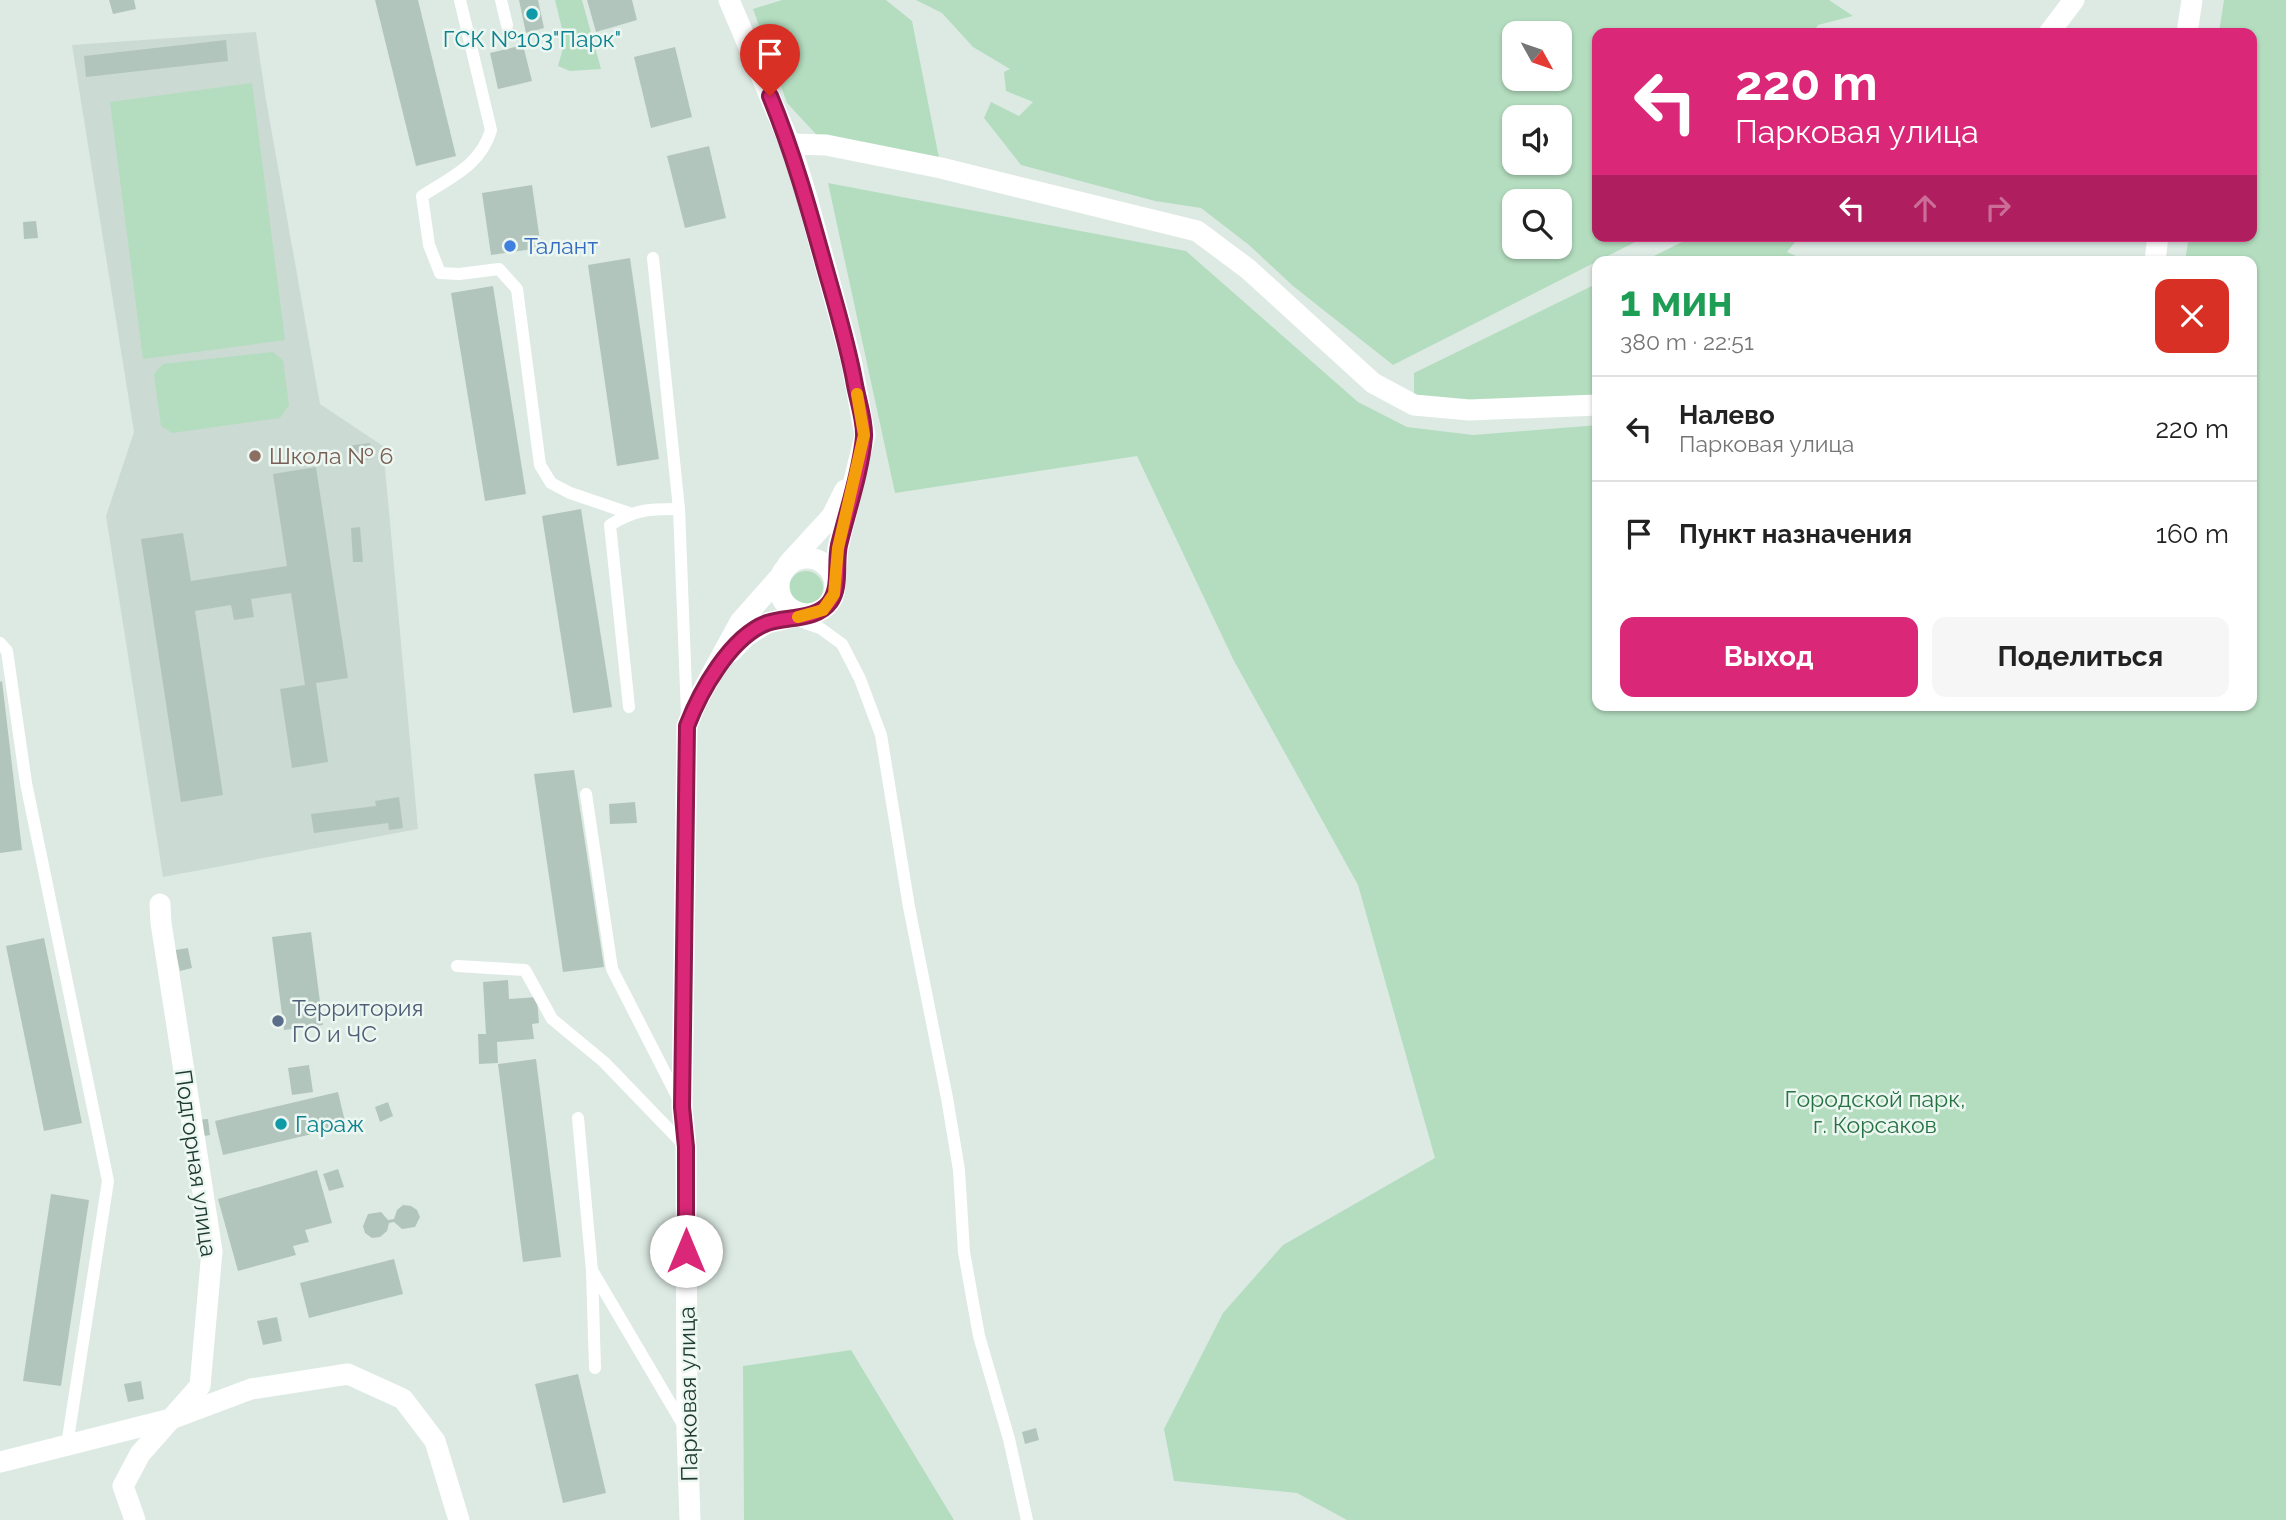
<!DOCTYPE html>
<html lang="ru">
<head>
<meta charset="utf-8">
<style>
	body { margin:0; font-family:Raleway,sans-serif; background:#f6f6f6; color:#222; height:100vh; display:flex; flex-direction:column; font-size:26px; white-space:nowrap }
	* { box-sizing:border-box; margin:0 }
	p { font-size:23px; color:#767676 }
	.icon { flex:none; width:38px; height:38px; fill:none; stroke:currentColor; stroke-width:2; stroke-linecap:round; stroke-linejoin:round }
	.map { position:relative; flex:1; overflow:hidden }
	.details { position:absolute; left:1592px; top:256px; width:665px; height:455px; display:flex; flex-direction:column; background:#fff; border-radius:14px; box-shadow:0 2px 5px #0004 }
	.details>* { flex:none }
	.top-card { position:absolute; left:1592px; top:28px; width:665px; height:214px; border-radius:14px; box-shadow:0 2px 5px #0004; background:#db2777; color:#fff; overflow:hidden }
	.needle { width:46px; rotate:130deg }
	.controls { position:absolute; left:1502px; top:21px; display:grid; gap:14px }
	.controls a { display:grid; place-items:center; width:70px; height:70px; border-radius:14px; background:#fff; box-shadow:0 2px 5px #0004; font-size:35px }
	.pin { position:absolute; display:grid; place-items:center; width:60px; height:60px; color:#fff; margin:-72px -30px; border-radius:50% 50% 50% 0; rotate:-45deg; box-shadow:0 0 7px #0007 }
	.pin .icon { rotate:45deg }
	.me { position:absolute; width:77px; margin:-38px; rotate:0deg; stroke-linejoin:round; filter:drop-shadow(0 0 5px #0008) }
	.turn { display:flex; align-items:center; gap:24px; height:147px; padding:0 28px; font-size:32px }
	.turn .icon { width:91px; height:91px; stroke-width:2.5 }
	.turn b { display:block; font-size:49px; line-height:60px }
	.lanes { display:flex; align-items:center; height:66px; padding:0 28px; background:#0003; justify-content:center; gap:35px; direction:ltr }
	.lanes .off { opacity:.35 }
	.round { display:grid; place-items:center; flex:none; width:74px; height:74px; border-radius:14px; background:#f6f6f6 }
	.overview { display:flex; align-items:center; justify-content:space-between; height:119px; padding:0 28px }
	h1 { font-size:42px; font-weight:700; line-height:52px; color:#1e9e55 }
	.cta { display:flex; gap:14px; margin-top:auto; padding:14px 28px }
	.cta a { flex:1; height:80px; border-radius:14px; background:#db2777; color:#fff; font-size:28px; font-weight:700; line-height:80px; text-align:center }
	.cta a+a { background:#f6f6f6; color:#222 }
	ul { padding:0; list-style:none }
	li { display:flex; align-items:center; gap:21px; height:105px; padding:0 28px; border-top:2px solid #e0e0e0 }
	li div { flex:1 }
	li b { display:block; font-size:26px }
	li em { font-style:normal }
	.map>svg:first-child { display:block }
</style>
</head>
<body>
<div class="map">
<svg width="2286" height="1520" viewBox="0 0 2286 1520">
	<rect width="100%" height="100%" fill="#ddeae4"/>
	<path fill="#cbdad3" d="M256 32 265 94 320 404 383 446 418 829 163 877 106 516 134 432 72 45Z"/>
	<g fill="#b4ddbf" fill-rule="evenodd">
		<path d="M555 0H582L601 69 570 71 558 66 565 41Z"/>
		<path d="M782 0H886L912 21 941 168 826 145 787 103 753 9Z"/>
		<path d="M916 0H1829L1853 16 1818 25 1813 33H1598V236H1647L1393 365 1293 286 1249 245 1201 208 1155 201 1021 165 984 118 991 102 1019 116 1033 102 1006 91 1004 72 1010 69 973 47 942 13ZM1559 33V79H1514V33ZM1514 117H1559V163H1514ZM1559 201V247H1514V201Z"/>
		<path d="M2224 0H2286V1520H1347L1297 1493 1174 1481 1164 1429 1223 1313 1283 1245 1435 1158 1358 885 1233 659 1137 456 895 493 828 183 1186 251 1358 402 1407 427 1473 435 1598 425V705H2252V261H2185L2189 236H2252V33H2219Z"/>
		<path d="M252 83 285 340 143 359 110 102Z"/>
		<path d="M1694 236H1800L1787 252 1807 261H1644Z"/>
		<path d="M1598 283V405H1414V373Z"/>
		<path d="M273 352 283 360 289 405 280 418 172 433 161 426 154 374 163 364Z"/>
		<circle cx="806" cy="588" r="17"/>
		<path d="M851 1350 954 1520H744L743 1366Z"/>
	</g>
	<g fill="#b2c5bd">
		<path d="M109 0H134L136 9 113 14Z"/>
		<path d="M375 0H418L456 156 416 166Z"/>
		<path d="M519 0H538L544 28 526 33Z"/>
		<path d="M587 0H632L637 20 596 32Z"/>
		<path d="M226 40 228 61 86 77 84 56Z"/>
		<path d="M523 45 532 81 498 89 490 53Z"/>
		<path d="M675 47 692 117 651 128 634 57Z"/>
		<path d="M709 146 726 218 685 228 667 156Z"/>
		<path d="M532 185 541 248 491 255 482 193Z"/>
		<path d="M36 221 38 238 24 239 23 222Z"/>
		<path d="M630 258 659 459 617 466 588 265Z"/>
		<path d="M493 286 526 494 485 501 451 293Z"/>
		<path d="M370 443 372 459 349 462 347 446Z"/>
		<path d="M316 467 348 678 316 683 328 762 292 768 280 689 305 685 291 593 251 599 254 617 234 620 231 605 195 611 223 795 181 802 141 539 183 533 191 581 287 566 273 474Z"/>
		<path d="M581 509 612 707 573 713 542 516Z"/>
		<path d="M360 527 363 562H353L351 528Z"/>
		<path d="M2 681 22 850 0 853V682Z"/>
		<path d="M574 770 604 967 563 972 534 774Z"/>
		<path d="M399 797 403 828 389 830 388 823 314 833 311 814 376 806 375 801Z"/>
		<path d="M635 802 637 823 610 824 609 804Z"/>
		<path d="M311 932 323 1025 284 1030 272 937Z"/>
		<path d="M44 938 82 1123 44 1131 6 946Z"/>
		<path d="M188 948 192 968 180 971 175 950Z"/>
		<path d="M508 980 509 999 537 997 539 1023 532 1024 534 1039 497 1042 498 1063 479 1064 478 1034H486L483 982Z"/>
		<path d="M536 1059 561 1257 523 1262 498 1064Z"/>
		<path d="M309 1065 313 1092 292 1095 288 1068Z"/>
		<path d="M338 1092 346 1126 223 1155 215 1121Z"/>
		<path d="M388 1102 393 1116 380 1122 375 1107Z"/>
		<path d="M208 1119 210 1135 199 1137 196 1120Z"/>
		<path d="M338 1169 344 1187 329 1191 323 1174Z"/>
		<path d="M317 1170 332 1223 305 1230 309 1242 293 1246 296 1255 238 1271 218 1199Z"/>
		<path d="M51 1194 89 1200 61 1386 23 1381Z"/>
		<path d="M403 1205 411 1206 417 1210 420 1217 415 1227 402 1229 394 1222 389 1223 387 1231 380 1237 372 1238 365 1233 363 1226 368 1214 381 1212 388 1220 394 1219 397 1210Z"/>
		<path d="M394 1259 403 1294 309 1318 300 1283Z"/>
		<path d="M277 1317 282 1341 263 1345 257 1321Z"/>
		<path d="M578 1374 606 1493 563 1503 535 1384Z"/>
		<path d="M141 1381 144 1399 128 1402 124 1384Z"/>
		<path d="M1036 1428 1039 1440 1025 1444 1022 1432Z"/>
	</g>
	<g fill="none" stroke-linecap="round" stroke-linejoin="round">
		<g stroke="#fff" stroke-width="12">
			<path d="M460 0 491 130C481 165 451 177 422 196L429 245 440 273 459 274 499 269 517 289 540 465 551 483 570 493 629 513"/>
			<path d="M501 0 507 25"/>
			<path d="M653 258 679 509 687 715"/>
			<path d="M794 619 820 628 842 644 860 679 881 735 909 907 947 1098 959 1170 964 1252 979 1336 1009 1439 1027 1520"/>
			<path d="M0 643 7 651 26 783 108 1181 67 1445"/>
			<path d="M629 707 610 525C636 509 649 509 679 509"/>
			<path d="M586 794 612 969 679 1100"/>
			<path d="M457 966 525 970 552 1019 604 1062 686 1147"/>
			<path d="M578 1118 592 1271 595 1368"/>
			<path d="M593 1272 685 1428"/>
		</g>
		<g stroke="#fff" stroke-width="21">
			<path d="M2049 33 2074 0"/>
			<path d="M2187 33 2192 0"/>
			<path d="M790 144 826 145 941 168 1197 231 1248 269 1373 383 1414 405 1469 410 1598 405"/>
			<path d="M2155 261 2158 236"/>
			<path d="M135 1520 123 1486 140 1454 200 1386 212 1251 161 923 160 904"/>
		</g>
		<g stroke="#fff" stroke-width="21">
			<path d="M729 0 790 144 805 191 851 360 865 435 838 548 835 586"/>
			<circle cx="807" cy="586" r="28"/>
			<path d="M788 564 832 516 845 490"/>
			<path d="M731 652 745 637 767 623 802 615"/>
			<path d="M0 1462 171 1419 251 1389 348 1374 403 1399 435 1441 459 1520"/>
			<path d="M690 1520 687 1432 686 1147 682 1107 687 726 696 703 740 622 778 579"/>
		</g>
	</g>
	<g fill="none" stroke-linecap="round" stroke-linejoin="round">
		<g stroke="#8e194d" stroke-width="18">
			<path id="route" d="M686 1251V1147L682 1107 687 726C700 692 730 637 767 623 787 616 816 621 830 602 841 587 835 563 839 545 847 512 861 471 864 437 865 421 858 401 855 385 848 345 836 306 825 267 809 209 793 152 770 96"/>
		</g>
		<use href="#route" stroke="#db2777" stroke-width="12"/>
		<path stroke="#f59e0b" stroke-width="12" d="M798 617 823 610 834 594 838 548 864 435 857 394"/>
	</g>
	<g fill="#0f9aa8" stroke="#edf7f2" stroke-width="2.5">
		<circle cx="532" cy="14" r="7"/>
		<circle cx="281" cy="1124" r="7"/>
	</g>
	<circle fill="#3f7fe0" stroke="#edf7f2" stroke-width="2.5" cx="510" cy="246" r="7"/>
	<circle fill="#8d6e63" stroke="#edf7f2" stroke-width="2.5" cx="255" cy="456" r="7"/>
	<circle fill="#5c6f8a" stroke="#edf7f2" stroke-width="2.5" cx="278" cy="1021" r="7"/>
	<g text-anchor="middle" stroke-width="5" stroke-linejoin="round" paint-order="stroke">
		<g font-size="23" fill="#0d838f" stroke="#edf7f2">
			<text x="532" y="47">ГСК №103"Парк"</text>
			<text x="295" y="1132" text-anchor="start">Гараж</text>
		</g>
		<g font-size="23" fill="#366cbe" stroke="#edf7f2" text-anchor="start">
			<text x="524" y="254">Талант</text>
		</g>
		<g font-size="23" fill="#785e54" stroke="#edf7f2" text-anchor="start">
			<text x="269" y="464">Школа № 6</text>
		</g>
		<g font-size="23" fill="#4e5e75" stroke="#edf7f2" text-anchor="start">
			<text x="292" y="1016">Территория<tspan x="292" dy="26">ГО и ЧС</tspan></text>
		</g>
		<g font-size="23" fill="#277243" stroke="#edf7f2">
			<text x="1875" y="1107">Городской парк,<tspan x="1875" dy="26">г. Корсаков</tspan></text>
		</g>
		<g font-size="23" fill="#1e3a32" stroke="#edf7f2">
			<text transform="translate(196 1163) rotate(82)" y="8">Подгорная улица</text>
			<text transform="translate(688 1394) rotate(-91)" y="8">Парковая улица</text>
		</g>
	</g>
</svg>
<div class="controls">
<a><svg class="needle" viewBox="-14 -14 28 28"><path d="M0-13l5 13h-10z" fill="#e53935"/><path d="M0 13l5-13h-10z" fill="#767676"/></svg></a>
<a><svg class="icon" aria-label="sound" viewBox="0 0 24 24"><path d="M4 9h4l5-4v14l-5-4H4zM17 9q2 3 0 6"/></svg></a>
<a><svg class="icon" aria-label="search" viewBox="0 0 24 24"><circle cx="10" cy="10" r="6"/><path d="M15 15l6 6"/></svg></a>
</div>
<div class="pin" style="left:770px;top:96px;background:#d93025"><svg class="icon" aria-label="arrive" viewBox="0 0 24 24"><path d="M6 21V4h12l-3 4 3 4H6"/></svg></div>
<svg class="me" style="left:686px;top:1251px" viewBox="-20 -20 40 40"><circle r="19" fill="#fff"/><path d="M0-13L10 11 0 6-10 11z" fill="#db2777"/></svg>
<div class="top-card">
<div class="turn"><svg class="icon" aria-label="left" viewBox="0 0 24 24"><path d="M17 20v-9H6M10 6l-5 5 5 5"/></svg><div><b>220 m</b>Парковая улица</div></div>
<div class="lanes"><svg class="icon" aria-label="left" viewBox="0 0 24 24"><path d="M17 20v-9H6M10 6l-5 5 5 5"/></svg><svg class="icon off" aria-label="ahead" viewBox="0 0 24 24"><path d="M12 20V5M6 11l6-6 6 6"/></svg><svg class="icon off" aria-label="right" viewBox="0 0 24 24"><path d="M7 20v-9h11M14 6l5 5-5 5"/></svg></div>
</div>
<section class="details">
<div class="overview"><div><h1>1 мин</h1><p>380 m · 22:51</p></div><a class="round" style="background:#d93025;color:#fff"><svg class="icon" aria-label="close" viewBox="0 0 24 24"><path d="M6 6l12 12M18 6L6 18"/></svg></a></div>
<ul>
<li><svg class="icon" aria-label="left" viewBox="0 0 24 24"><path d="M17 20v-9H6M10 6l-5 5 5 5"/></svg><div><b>Налево</b><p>Парковая улица</p></div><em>220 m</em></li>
<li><svg class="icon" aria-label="arrive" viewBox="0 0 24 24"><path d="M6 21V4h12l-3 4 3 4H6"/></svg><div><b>Пункт назначения</b></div><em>160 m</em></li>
</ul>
<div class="cta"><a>Выход</a><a>Поделиться</a></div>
</section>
</div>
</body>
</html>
